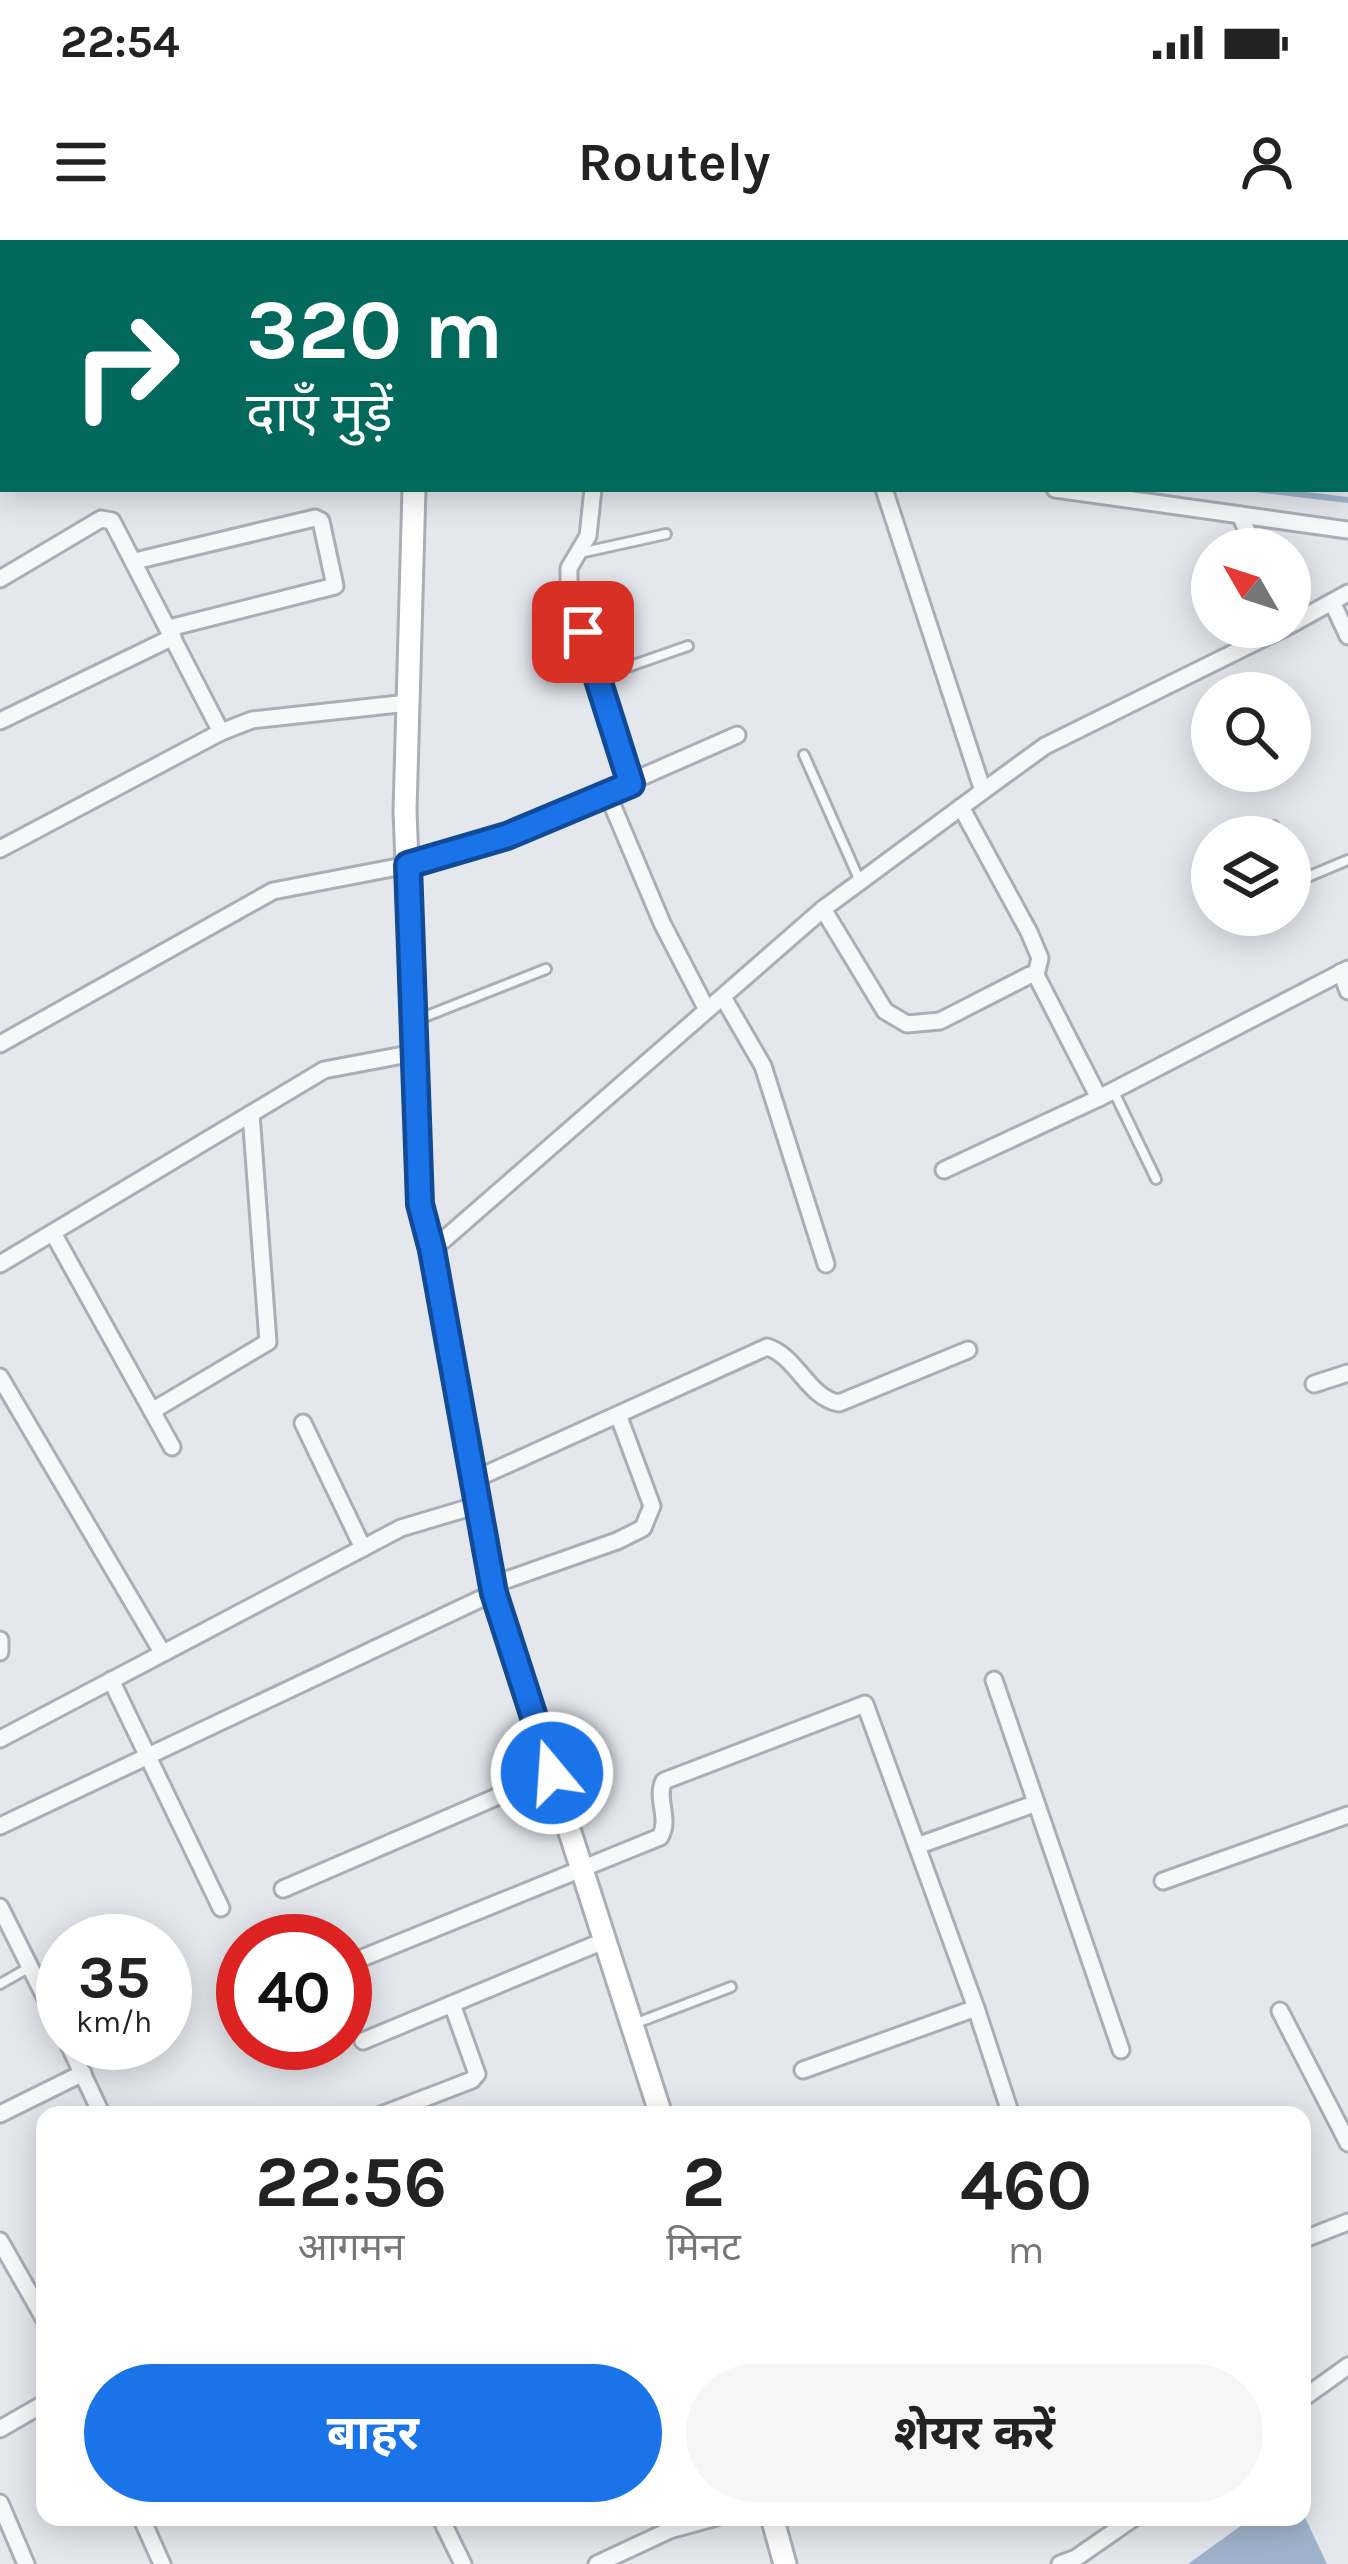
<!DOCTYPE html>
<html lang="hi">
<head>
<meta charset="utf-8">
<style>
	body { margin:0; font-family:Karla,"Noto Sans Devanagari",sans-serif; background:#f6f6f6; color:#222; height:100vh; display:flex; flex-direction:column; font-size:45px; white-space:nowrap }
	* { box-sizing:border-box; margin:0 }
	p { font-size:39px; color:#767676 }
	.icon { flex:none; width:66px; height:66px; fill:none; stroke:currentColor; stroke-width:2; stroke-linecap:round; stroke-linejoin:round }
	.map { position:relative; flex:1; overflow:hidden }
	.sheet { position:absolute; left:36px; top:1866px; width:1275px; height:420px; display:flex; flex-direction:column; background:#fff; border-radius:24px; box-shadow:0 6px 30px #0003 }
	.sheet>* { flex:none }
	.hud { position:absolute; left:0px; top:0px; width:1350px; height:252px; box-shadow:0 6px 30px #0003; background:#00695c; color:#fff; overflow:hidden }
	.needle { width:78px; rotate:309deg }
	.buttons { position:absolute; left:1191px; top:288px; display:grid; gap:24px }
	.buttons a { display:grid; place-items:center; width:120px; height:120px; border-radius:50%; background:#fff; box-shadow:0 6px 30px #0003; font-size:60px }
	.speed { position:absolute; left:36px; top:1674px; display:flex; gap:24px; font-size:60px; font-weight:700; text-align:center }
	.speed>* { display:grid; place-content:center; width:156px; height:156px; border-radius:50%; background:#fff; box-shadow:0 6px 30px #0003; line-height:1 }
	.speed small { font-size:30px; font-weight:400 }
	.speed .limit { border:18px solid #d22; background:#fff; color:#111 }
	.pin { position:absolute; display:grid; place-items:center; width:102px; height:102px; color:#fff; margin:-51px; border-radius:24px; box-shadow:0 6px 18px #0006 }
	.me { position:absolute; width:132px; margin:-66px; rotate:342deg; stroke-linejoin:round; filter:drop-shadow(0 0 9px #0008) }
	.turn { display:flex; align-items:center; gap:42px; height:252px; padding:0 48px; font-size:54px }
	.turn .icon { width:156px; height:156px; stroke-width:2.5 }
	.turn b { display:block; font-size:84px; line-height:102px }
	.eta { display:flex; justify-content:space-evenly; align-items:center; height:204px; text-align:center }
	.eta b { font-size:72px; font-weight:700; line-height:84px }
	.primary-button { display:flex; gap:24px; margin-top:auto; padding:24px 48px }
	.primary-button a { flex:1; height:138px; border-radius:72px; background:#1a73e8; color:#fff; font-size:48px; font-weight:700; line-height:138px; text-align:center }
	.primary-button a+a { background:#f6f6f6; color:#222 }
	.status { display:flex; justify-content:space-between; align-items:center; height:84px; padding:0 60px; background:#fff; direction:ltr }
	.status svg { height:33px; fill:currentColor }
	header { display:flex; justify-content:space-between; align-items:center; height:156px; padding:0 48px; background:#fff; font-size:54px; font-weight:700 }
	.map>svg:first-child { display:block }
</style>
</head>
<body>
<div class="status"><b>22:54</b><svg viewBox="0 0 49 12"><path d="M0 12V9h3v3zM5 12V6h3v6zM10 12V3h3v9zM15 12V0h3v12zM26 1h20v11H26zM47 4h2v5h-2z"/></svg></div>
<header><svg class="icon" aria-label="menu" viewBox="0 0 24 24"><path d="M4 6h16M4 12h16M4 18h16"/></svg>Routely<svg class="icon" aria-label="person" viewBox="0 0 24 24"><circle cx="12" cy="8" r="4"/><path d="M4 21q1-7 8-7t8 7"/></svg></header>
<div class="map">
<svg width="1348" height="2324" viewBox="0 0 1348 2324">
	<rect width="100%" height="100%" fill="#e4e7ec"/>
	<path fill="#9fb4cc" d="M1302 2271 1327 2324H1188L1253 2277H1302Z"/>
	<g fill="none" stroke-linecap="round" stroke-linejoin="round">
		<g stroke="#9fb4cc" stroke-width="6">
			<path d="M0 103H3"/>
			<path d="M1256 249 1348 260"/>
		</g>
		<g stroke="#a9aeb7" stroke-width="14">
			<g id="lane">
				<path d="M767 0 768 3"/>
				<path d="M1347 222H1348"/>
				<path d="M580 313 666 294"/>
				<path d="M599 437 688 406"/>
				<path d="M804 515 859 639"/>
				<path d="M1274 586 1280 597"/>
				<path d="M1290 615 1305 638 1348 620"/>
				<path d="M414 781 546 729"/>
				<path d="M1114 852 1156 939"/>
				<path d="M0 1744 30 1727"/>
				<path d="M634 1784 731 1747"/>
			</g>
		</g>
		<g stroke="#a9aeb7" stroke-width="21">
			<g id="street">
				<path d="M0 18H3"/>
				<path d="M593 249 588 296 569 328V347L631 545"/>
				<path d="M884 249 983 551"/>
				<path d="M1055 249 1348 290"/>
				<path d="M1240 275 1255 309"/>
				<path d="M135 321 315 278 321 281 335 346 169 388"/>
				<path d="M0 339 101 279 112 281 221 492"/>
				<path d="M1333 364 1348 396"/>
				<path d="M1290 385 1348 353"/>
				<path d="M0 481 173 397"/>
				<path d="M608 555 662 683 707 770"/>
				<path d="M961 567 1029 692 1040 718 1036 735"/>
				<path d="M0 609 221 492 252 480 408 463"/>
				<path d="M823 669 885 771 907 784 940 781 1030 735H1036L1099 858"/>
				<path d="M1341 732 1348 751"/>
				<path d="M723 757 763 826 826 1024"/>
				<path d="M0 804 273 651 408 625 507 596 737 495"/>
				<path d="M944 930 1099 858 1348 729"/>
				<path d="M53 993 172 1207"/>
				<path d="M432 1010 823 669 983 551 1045 506 1286 387"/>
				<path d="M0 1024 324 830 414 813"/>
				<path d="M0 1137 162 1412"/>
				<path d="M1314 1144 1348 1133"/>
				<path d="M152 1171 268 1102 251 874"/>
				<path d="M303 1183 363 1308"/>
				<path d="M473 1240 767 1107C797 1116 808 1158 839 1163L968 1110"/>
				<path d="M492 1345 617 1301 643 1288 652 1266 619 1177"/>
				<path d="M0 1400V1412"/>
				<path d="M111 1440 221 1668"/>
				<path d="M994 1440 1121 1810"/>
				<path d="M0 1499 401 1288 478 1265"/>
				<path d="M0 1586 493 1353"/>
				<path d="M917 1606 1034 1564"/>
				<path d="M1163 1641 1348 1575"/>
				<path d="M283 1649 552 1533"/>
				<path d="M0 1667 63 1793"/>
				<path d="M345 1725 660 1597C671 1579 655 1558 664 1541L865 1464 976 1768 1011 1875"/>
				<path d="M1280 1771 1348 1903"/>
				<path d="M363 1801 606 1700"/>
				<path d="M68 1803 102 1875"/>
				<path d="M803 1830 976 1768"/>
				<path d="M0 1874 83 1833"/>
				<path d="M381 1875 472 1840 477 1834 452 1764"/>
				<path d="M1302 2000 1348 1982"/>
				<path d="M0 2001 45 2080"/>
				<path d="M1302 2159 1348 2126"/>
				<path d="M0 2189 45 2163"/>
				<path d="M0 2263 26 2324"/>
				<path d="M141 2277 162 2324"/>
				<path d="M440 2277 463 2324"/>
				<path d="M597 2324 670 2290 717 2277"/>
				<path d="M1060 2324 1076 2318 1135 2277"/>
			</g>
		</g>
		<g stroke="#a9aeb7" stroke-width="27">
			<g id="secondary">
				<path d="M410 0V3"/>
				<path d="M414 249 405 571 420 965 432 1010 493 1353 661 1875"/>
				<path d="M772 2277 785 2324"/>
			</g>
		</g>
		<use href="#lane" stroke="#f7f8fa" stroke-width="8"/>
		<use href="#street" stroke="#f7f8fa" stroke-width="15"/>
		<use href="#secondary" stroke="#fff" stroke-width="21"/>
	</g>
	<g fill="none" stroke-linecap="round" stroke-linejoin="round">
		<g stroke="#114b97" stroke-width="30">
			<path id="route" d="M552 1533 494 1353 432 1010 420 964 408 625 507 596 631 544 583 392"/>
		</g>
		<use href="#route" stroke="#1a73e8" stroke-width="21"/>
	</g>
</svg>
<div class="buttons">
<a><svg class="needle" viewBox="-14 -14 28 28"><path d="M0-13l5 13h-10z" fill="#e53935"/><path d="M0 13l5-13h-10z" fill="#767676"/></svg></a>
<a><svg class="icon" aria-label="search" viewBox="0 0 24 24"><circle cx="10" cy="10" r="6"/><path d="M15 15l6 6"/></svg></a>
<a><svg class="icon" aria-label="layers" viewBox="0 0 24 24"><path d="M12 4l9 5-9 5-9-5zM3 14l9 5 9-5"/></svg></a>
</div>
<div class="speed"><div>35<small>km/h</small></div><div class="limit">40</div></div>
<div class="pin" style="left:583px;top:392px;background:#d93025"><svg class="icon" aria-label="arrive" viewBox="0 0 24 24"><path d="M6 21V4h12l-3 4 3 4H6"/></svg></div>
<svg class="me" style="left:552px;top:1533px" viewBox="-20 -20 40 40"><circle r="17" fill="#1a73e8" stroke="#fff" stroke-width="3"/><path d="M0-11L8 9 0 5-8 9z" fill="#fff"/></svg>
<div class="hud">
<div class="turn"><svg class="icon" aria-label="right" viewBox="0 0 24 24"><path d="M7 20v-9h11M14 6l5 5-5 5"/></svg><div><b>320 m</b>दाएँ मुड़ें</div></div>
</div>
<section class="sheet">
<div class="eta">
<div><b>22:56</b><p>आगमन</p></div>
<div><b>2</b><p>मिनट</p></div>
<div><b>460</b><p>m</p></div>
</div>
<div class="primary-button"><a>बाहर</a><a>शेयर करें</a></div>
</section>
</div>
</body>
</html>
